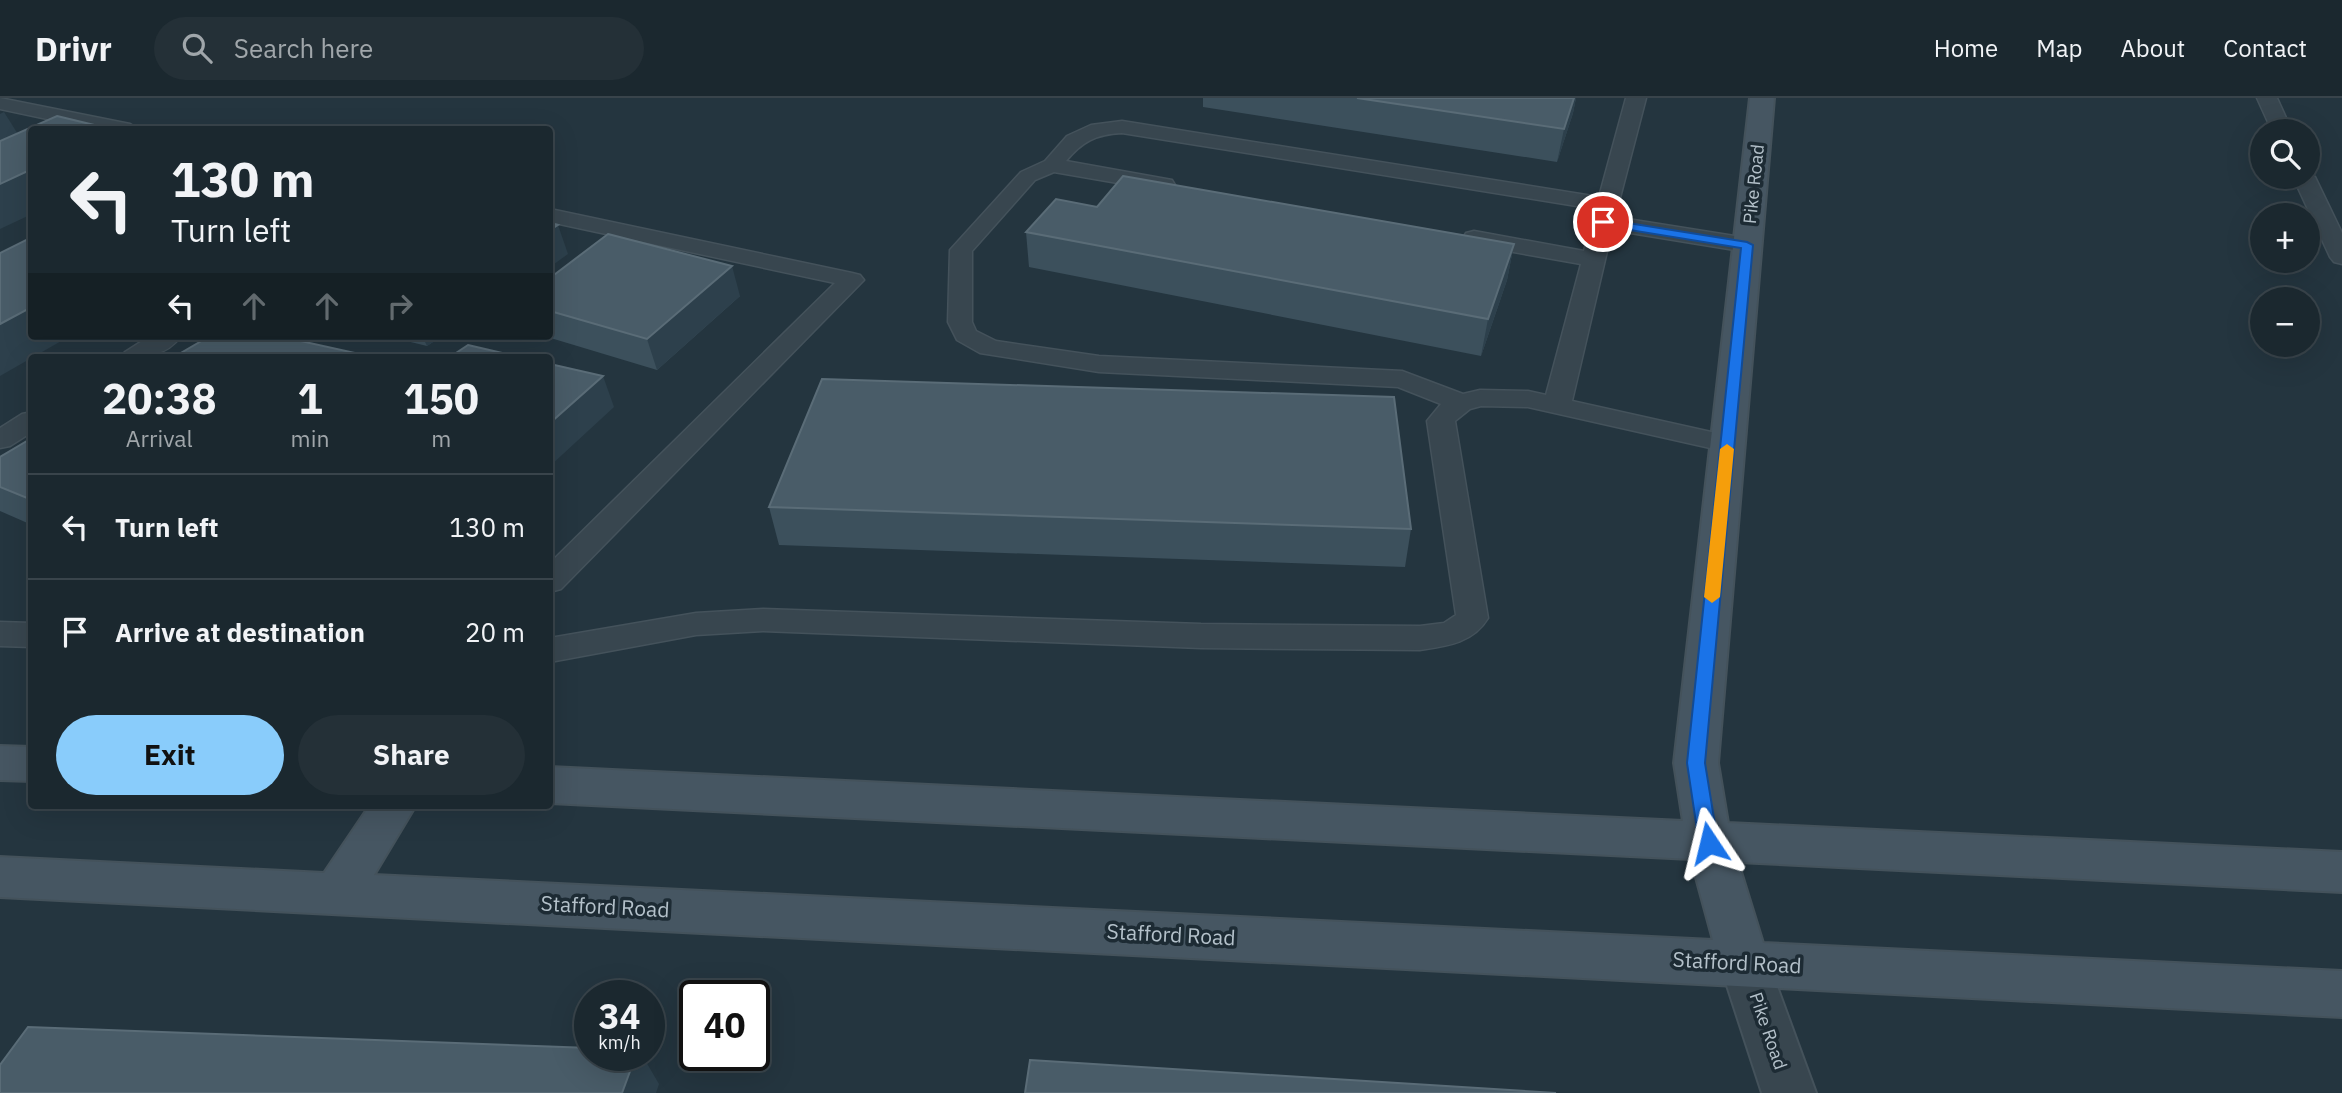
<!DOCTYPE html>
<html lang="en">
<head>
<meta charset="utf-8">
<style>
	body { margin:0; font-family:"IBM Plex Sans",sans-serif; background:#243037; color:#f1f3f6; height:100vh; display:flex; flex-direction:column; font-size:26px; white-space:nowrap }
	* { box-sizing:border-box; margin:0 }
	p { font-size:23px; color:#a0a6aa }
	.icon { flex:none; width:38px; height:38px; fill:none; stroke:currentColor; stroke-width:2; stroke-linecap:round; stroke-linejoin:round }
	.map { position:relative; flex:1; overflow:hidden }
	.sheet { position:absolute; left:28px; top:256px; width:525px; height:455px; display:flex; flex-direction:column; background:#1b282f; border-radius:7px; box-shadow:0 7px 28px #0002,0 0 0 2px #39444b }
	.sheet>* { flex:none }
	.banner { position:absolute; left:28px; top:28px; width:525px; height:214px; border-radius:7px; box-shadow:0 7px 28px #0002,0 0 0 2px #39444b; background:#1b282f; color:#f1f3f6; overflow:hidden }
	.fabs { position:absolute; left:2250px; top:21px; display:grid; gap:14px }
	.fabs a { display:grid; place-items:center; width:70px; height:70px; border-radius:50%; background:#1b282f; box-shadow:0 7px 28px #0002,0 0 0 2px #39444b; font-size:35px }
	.speed { position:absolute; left:574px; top:882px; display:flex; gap:14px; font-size:35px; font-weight:700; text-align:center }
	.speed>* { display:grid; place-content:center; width:91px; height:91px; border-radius:50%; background:#1b282f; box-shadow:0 7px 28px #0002,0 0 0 2px #39444b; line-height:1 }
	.speed small { font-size:18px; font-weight:400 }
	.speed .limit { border:4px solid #111; border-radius:10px; background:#fff; color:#111 }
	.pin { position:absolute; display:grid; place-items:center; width:60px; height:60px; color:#fff; margin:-30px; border:4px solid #fff; border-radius:50%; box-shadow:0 2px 7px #0007 }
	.me { position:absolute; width:77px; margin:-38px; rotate:350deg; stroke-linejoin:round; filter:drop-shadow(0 0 5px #0008) }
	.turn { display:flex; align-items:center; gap:24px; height:147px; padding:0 28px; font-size:32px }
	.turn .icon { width:91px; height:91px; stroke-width:2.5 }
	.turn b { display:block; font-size:49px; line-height:60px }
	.lanes { display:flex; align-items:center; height:66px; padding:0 28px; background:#0003; justify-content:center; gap:35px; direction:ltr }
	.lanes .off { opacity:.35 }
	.eta { display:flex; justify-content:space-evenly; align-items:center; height:119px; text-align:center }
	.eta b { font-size:42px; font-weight:700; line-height:49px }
	.action { display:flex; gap:14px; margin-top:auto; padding:14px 28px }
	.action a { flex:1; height:80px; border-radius:42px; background:#89ccfb; color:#111; font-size:28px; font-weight:700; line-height:80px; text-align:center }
	.action a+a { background:#243037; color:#f1f3f6 }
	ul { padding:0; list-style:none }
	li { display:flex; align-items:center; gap:21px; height:105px; padding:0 28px; border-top:2px solid #39444b }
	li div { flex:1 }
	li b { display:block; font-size:26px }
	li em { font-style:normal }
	header { display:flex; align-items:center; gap:42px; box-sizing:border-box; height:98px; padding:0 35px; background:#1b282f; border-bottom:2px solid #39444b }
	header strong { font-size:33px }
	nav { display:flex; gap:38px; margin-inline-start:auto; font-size:24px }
	.search { width:490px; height:63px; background:#243037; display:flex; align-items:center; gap:18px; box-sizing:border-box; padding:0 24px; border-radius:38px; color:#a0a6aa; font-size:26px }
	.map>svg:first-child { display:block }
</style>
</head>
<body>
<header>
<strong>Drivr</strong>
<div class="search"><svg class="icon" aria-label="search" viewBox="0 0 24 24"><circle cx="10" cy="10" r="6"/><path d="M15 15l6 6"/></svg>Search here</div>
<nav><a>Home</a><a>Map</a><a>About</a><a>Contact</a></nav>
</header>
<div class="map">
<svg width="2342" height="995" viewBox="0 0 2342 995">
	<rect width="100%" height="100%" fill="#24353f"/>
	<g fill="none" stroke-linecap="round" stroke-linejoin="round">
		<g stroke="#44525b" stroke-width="3">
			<g id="lane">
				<path d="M0 0 130 26 140 32H99L0 11Z"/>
				<path d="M1626 0H1646L1615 119 1747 140 1755 142 1758 147 1755 152 1747 154 1612 132 1572 303 1738 340 1742 346 1738 352 1728 354 1528 309 1481 308 1470 311 1455 323 1488 520C1473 545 1447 548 1420 552L1201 550 763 533 696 537 550 564V540L696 515 763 511 1201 526 1420 528 1444 525 1456 517 1427 323 1441 306 1398 289 1099 274 980 255 957 242 948 224 950 152 1021 74 1045 63 1067 38 1091 27 1122 23 1599 99ZM1122 35 1595 111 1584 153 1474 133 1466 135 1463 140 1466 145 1474 147 1581 166 1546 297 1528 293 1480 292 1463 296 1402 273 1099 258 996 243 976 233 972 224V153L1035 82 1054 74 1164 93 1172 92 1175 87 1172 82 1066 63C1082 44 1096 36 1122 35Z"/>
				<path d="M2257 0H2277L2292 33H2272Z"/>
				<path d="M2308 74 2315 79 2342 135V166L2334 164 2330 159 2293 79H2308Z"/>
				<path d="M550 111 852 175 860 177 864 182 561 491 550 494V465L835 185 550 124Z"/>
				<path d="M150 238H181C166 259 144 259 121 259L125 254Z"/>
				<path d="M32 314V334L10 348 0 350V330L22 316Z"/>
				<path d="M0 524 32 525V549L0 548Z"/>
			</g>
		</g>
		<g stroke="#44525b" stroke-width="4">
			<path id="street" d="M1745 844 1763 850 1816 995H1762L1720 866 1727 850Z"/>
		</g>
		<g stroke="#44525b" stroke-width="4">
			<g id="secondary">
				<path d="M1750 0H1774L1718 665 1728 725 2342 754V794L1738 764 1763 845 2342 873V919L0 799V759L324 775 370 707H416L374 777 1713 842 1691 761 550 705V669L1683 723 1674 665Z"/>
				<path d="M0 648 32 649V683L0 682Z"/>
			</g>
		</g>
		<use href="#lane" fill="#38464f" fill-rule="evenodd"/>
		<use href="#street" fill="#38464f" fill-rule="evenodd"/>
		<use href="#secondary" fill="#465662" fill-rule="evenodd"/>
	</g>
	<g fill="#3c505c">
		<path d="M1203 0H1576L1573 15 1557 64 1203 9Z"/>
		<path d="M1097 109 1514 146 1507 182 1481 258 1029 169 1026 134Z"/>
		<path d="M550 180 740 198 657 272 544 238H550Z"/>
		<path d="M386 238H442L427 248Z"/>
		<path d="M32 340V427L0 413V359Z"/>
		<path d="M769 409 1411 431 1405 469 779 447Z"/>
	</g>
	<g fill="#2d404c">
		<path d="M1574 0H1576L1573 15 1557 64 1564 31Z"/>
		<path d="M4 14 21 41 0 51V16Z"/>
		<path d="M32 71V116L0 131V86Z"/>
		<path d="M558 127 568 156 550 169V132Z"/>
		<path d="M1514 146 1507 182 1481 258 1488 221Z"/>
		<path d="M732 168 740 198 657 272 647 241Z"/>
		<path d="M32 209V238H70L0 278V226Z"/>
		<path d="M422 238H442L427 248Z"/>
		<path d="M603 278 614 309 550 368V325Z"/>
		<path d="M636 957H642L659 986 656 995H622Z"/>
	</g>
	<g fill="#495c68" stroke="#5a6c77" stroke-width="2">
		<path d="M1357 0H1574L1564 31Z"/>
		<path d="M57 18 115 32H32V71L0 86V43Z"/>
		<path d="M1123 78 1514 146 1488 221 1026 134 1056 101 1097 109Z"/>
		<path d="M550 125 558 127 550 132Z"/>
		<path d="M608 136 732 168 647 241 550 213V180Z"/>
		<path d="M32 139V209L0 226V155Z"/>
		<path d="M210 238H278L369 258 367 259H174Z"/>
		<path d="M468 247 520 259H450Z"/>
		<path d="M550 266 603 278 550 325Z"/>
		<path d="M822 281 1394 299 1411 431 769 409Z"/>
		<path d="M32 340V402L0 389V359Z"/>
		<path d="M28 929 590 950V957H636L622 995H0V967Z"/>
		<path d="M1030 962 1556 995H1025Z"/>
	</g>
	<path fill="#1a73e8" stroke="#114b97" stroke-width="2" d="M1603 121 1747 144 1753 147 1705 665 1718 745 1716 751 1709 753 1702 751 1699 745 1687 665 1741 150 1599 127V122Z"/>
	<path fill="#f59e0b" d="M1727 346 1734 351 1720 499 1712 505 1704 499 1720 351Z"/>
	<g text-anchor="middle" stroke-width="7" stroke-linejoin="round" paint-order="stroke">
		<g font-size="18" fill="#b4c1ca" stroke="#1d2b34">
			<text transform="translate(1754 86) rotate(-84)" y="6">Pike Road</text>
			<text transform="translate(1768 933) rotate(71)" y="6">Pike Road</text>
		</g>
		<g font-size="21" fill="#b4c1ca" stroke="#1d2b34">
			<text transform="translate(605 809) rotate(3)" y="7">Stafford Road</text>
			<text transform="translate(1171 837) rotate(3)" y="7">Stafford Road</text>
			<text transform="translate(1737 865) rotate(3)" y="7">Stafford Road</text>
		</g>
	</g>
</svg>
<div class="fabs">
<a><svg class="icon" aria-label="search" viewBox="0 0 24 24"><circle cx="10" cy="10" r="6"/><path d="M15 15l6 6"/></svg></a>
<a>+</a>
<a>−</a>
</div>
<div class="speed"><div>34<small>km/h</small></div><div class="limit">40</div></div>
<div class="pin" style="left:1603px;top:124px;background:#d93025"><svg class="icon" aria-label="arrive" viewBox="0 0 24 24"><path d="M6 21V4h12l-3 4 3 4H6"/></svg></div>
<svg class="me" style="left:1709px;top:745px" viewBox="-20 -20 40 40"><path d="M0-17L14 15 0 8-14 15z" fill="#1a73e8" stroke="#fff" stroke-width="4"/></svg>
<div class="banner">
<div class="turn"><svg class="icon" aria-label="left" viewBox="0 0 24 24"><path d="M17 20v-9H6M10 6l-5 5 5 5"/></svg><div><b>130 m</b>Turn left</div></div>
<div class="lanes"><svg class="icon" aria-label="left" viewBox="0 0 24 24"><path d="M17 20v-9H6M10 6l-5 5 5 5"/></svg><svg class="icon off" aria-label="ahead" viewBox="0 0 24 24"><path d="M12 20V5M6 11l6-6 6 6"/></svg><svg class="icon off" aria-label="ahead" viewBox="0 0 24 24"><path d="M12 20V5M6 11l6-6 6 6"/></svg><svg class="icon off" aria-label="right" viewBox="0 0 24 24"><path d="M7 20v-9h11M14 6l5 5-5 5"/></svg></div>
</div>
<section class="sheet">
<div class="eta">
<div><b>20:38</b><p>Arrival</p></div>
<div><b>1</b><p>min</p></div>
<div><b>150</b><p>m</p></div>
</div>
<ul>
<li><svg class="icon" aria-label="left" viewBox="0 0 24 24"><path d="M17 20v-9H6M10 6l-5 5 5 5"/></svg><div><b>Turn left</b></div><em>130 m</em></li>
<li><svg class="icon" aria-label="arrive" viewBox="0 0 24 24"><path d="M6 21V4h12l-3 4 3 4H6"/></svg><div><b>Arrive at destination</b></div><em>20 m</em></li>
</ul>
<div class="action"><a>Exit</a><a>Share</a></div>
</section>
</div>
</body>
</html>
